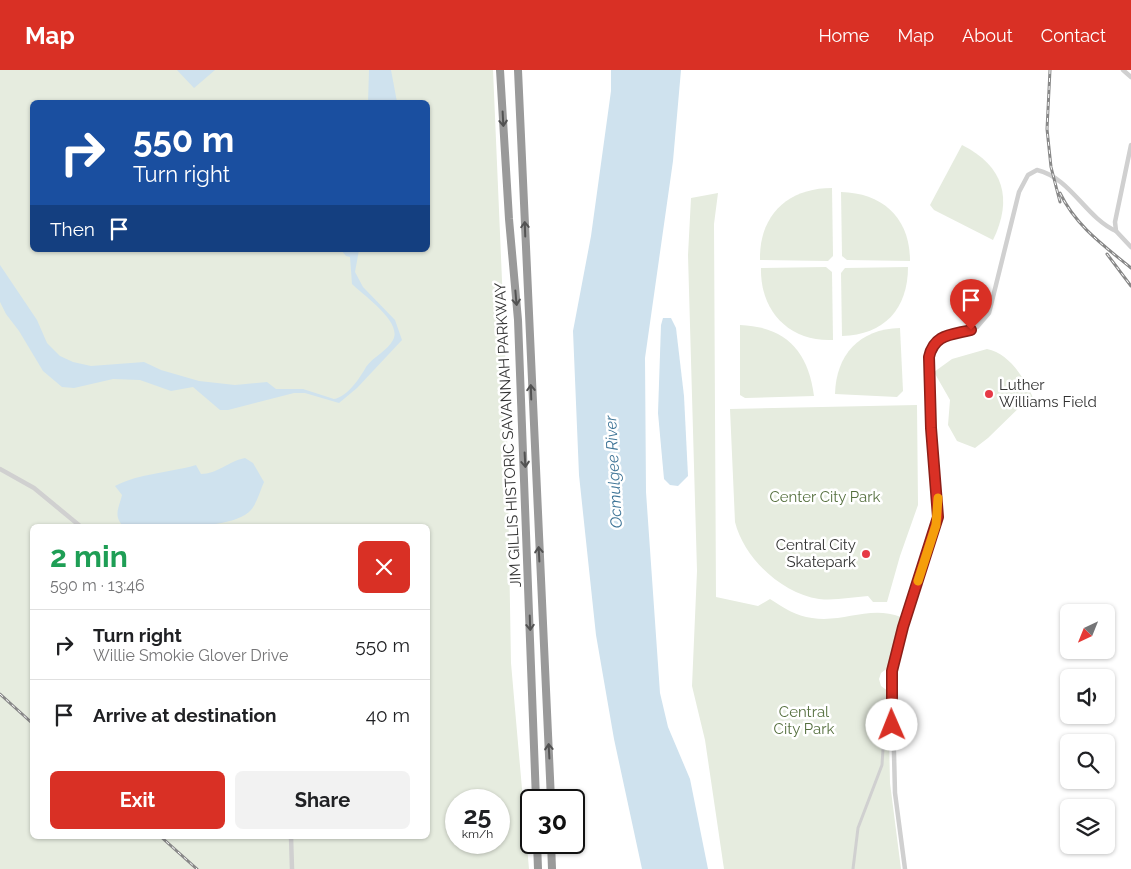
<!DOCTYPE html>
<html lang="en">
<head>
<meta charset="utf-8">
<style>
	body { margin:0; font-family:Raleway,sans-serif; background:#f2f2f2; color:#202124; height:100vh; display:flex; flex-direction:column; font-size:19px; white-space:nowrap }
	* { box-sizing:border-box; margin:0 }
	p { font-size:16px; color:#757577 }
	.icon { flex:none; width:28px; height:28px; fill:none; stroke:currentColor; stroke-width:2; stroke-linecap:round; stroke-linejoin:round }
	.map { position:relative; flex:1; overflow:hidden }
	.sheet { position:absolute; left:30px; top:454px; width:400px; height:315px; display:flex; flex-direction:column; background:#fff; border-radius:8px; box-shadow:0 1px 4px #0004 }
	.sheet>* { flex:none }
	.banner { position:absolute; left:30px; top:30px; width:400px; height:152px; border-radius:8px; box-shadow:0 1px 4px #0004; background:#1a4fa0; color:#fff; overflow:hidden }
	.needle { width:32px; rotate:223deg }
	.fabs { position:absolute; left:1060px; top:534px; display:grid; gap:10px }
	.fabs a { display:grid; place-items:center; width:55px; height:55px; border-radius:8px; background:#fff; box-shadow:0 1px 4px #0004; font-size:25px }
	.speed { position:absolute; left:445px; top:719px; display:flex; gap:10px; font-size:25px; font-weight:700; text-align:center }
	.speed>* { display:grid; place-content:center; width:65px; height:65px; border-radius:50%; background:#fff; box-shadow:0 1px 4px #0004; line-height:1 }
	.speed small { font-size:12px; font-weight:400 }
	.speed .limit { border:2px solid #111; border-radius:8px; background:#fff; color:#111 }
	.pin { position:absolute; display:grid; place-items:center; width:42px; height:42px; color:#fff; margin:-51px -21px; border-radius:50% 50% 50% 0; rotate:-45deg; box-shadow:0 0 5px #0007 }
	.pin .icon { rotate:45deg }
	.me { position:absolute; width:55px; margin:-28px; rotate:359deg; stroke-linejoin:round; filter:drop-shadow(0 0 4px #0008) }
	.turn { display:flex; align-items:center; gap:18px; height:105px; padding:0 20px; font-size:22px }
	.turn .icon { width:65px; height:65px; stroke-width:2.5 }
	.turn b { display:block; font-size:35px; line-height:42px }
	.then { display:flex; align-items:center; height:48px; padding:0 20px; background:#0003; gap:10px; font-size:19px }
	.round { display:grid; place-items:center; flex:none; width:52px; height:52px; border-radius:8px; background:#f2f2f2 }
	.headline { display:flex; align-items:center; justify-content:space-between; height:85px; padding:0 20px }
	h1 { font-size:30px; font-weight:700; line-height:38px; color:#1e9e55 }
	.cta { display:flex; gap:10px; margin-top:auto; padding:10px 20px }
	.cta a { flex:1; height:58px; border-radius:8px; background:#d93025; color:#fff; font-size:20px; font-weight:700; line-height:58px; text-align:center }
	.cta a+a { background:#f2f2f2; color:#202124 }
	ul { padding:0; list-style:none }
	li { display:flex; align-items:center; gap:15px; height:70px; padding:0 20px; border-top:1px solid #e0e0e0 }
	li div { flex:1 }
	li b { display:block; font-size:19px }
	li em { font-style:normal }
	header { display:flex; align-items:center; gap:30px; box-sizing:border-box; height:70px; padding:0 25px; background:#d93025; color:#fff }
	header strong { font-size:24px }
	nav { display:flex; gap:28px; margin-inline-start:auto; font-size:18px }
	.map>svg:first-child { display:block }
</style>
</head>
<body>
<header>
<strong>Map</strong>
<nav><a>Home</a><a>Map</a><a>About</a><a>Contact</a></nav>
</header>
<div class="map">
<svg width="1131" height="799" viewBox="0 0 1131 799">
	<rect width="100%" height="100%" fill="#fff"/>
	<g fill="#e6ecdf" fill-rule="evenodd">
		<path d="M0 0H493L506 304 511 593 529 799H0ZM32 32H428V180H32ZM32 456H428V766H32ZM456 730H499V772H456Z"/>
		<path d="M962 75C1004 96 1013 129 993 170L934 140 930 135Z"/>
		<path d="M832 118 833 186 828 191 760 190C759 145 788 118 832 118Z"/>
		<path d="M841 122C883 123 910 148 910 191L847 190 842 186Z"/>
		<path d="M718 123 714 154 716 527 758 536 770 529C784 538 796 546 812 548 844 553 869 535 901 547L889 597 881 603 879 609 881 616 888 621 890 713 901 799H724L705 670 692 616 697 501 688 185 691 128Z"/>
		<path d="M826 197 832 202 833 270C789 272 760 241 761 198Z"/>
		<path d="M908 197C908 239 884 265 842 266L841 203 845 198Z"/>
		<path d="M740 255C786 257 808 281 814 326L745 328 740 325Z"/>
		<path d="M900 258 903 321 897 327 835 324C836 285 859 259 900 258Z"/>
		<path d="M987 279C1011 284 1026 311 1035 332L1024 333 988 368 975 378 957 371 948 355 950 330 934 302 952 289Z"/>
		<path d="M917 335 918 435 900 486 887 532H873L868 526C852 527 835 531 819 529 781 523 744 488 735 452L730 339Z"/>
	</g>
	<g fill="#cfe2ee">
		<path d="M177 0H215L194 18Z"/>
		<path d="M369 0H391L397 32H368Z"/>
		<path d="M611 0H681L673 91 645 288 646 422 660 623 668 657 690 709 708 799H642L614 669 596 565 579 405 573 261 591 166 611 21Z"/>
		<path d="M341 180H359L355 202 363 217 395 250 402 270 357 318 339 333 305 323H294L228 340H220L193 317 171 321 140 310 113 309 74 318 62 317 43 301 19 261 6 244 0 232V195L37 250 47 273 60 286 73 292 91 296 144 292 161 300 199 311 235 315 267 312 276 319H303L334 329C347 327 360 308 366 297 373 287 387 281 393 270 403 252 363 225 352 214L350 187 346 186Z"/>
		<path d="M663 248H671L676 258 684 326 688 406 678 416 670 415 664 409 658 343 661 255Z"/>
		<path d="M245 388 253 393 264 412C260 421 257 433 251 440 232 462 151 456 123 456 113 445 119 438 122 425L115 416C140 403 169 403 196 395L201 404C217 404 229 391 245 388Z"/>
	</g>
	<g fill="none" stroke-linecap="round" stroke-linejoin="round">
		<path stroke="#d0d0d0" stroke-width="3" d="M853 799 858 758 882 695 886 632"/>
		<g stroke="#d0d0d0" stroke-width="4.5">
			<path d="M1123 0 1131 7"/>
			<path d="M1131 75 1115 152 1116 161 1131 177"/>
			<path d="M0 399 34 418 80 456"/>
			<path d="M291 766 292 799"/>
			<path d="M905 799 895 723 892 603 903 557 938 447V426L931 372 929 287 932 276 940 268 977 257 989 243 1019 122 1028 105 1037 100C1071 108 1085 147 1116 161"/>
		</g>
		<g stroke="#9a9a9a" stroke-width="8">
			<path d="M500 0 509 149 518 250 536 730"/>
			<path d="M518 0 551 730"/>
			<path d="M537 772 538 799"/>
			<path d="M551 772 552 799"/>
		</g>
		<g stroke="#888" stroke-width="3">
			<g id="rail">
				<path d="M1050 0 1047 59 1051 97 1060 132"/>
				<path d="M1060 123C1076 156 1103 175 1131 198"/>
				<path d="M1107 184 1131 216"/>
				<path d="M0 624 32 653"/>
				<path d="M160 766 197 799"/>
			</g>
		</g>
		<use href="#rail" stroke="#fff" stroke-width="1" stroke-dasharray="4" stroke-linecap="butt"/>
	</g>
	<defs><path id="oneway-shaft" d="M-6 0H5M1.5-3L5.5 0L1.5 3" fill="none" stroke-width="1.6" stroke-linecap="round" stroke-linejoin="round" transform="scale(1.25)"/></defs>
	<g stroke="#525252">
		<use href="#oneway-shaft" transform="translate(503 49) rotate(87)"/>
		<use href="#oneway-shaft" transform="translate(525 159) rotate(-92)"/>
		<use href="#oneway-shaft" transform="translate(516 228) rotate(85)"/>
		<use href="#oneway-shaft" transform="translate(531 322) rotate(-92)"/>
		<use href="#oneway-shaft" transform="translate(525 390) rotate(87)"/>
		<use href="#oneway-shaft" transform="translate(539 484) rotate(-93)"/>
		<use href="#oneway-shaft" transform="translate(530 553) rotate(88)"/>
		<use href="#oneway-shaft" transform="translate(549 681) rotate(-93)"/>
	</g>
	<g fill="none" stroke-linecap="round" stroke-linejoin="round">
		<g stroke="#8d1f18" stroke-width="12">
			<path id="route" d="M892 655V601L903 557 938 447 931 358 929 287C934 264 951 265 971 260"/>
		</g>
		<use href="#route" stroke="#d93025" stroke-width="9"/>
		<path stroke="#f59e0b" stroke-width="9" d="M918 511 936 455 938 428"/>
	</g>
	<g fill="#e63946" stroke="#fff" stroke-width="2">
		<circle cx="989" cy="324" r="5"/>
		<circle cx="866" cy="484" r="5"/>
	</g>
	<g text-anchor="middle" stroke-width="5" stroke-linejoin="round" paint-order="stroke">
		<g font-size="15" fill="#333" stroke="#fff" text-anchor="start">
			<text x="999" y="320">Luther<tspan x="999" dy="17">Williams Field</tspan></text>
			<text x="856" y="480" text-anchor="end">Central City<tspan x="856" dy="17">Skatepark</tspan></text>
		</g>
		<g font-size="15" fill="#333" stroke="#fff">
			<text transform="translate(508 365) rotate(-93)" y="5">JIM GILLIS HISTORIC SAVANNAH PARKWAY</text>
		</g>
		<g font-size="15" fill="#56703f" stroke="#fff">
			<text x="825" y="432">Center City Park</text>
			<text x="804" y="647">Central<tspan x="804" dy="17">City Park</tspan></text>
		</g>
		<g font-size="16" font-style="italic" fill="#3f7597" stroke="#fff">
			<text transform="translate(613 402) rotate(-93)" y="6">Ocmulgee River</text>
		</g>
	</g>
</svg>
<div class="fabs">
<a><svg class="needle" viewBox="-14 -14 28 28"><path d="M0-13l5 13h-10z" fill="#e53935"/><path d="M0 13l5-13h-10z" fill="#757577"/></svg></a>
<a><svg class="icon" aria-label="sound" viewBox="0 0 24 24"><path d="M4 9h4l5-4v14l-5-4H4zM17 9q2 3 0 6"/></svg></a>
<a><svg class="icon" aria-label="search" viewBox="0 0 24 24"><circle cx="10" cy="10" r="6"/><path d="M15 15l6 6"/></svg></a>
<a><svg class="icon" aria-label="layers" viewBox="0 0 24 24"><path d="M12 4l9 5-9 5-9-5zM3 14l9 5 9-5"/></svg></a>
</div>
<div class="speed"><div>25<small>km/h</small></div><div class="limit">30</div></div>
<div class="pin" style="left:971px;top:260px;background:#d93025"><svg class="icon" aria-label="arrive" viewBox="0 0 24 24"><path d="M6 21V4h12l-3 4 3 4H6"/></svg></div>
<svg class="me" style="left:892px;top:655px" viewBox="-20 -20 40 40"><circle r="19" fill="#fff"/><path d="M0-13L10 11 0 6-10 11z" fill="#d93025"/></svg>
<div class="banner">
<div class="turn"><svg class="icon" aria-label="right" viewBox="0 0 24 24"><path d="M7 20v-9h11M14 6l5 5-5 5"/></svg><div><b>550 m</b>Turn right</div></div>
<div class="then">Then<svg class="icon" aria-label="arrive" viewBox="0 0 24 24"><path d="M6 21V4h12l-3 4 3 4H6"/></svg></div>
</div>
<section class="sheet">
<div class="headline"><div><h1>2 min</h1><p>590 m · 13:46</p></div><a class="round" style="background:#d93025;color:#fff"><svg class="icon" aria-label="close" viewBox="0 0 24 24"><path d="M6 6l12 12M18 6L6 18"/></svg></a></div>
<ul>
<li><svg class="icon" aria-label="right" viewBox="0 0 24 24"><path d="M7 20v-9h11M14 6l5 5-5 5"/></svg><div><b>Turn right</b><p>Willie Smokie Glover Drive</p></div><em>550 m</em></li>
<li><svg class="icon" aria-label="arrive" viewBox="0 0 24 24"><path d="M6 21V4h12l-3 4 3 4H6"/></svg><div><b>Arrive at destination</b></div><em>40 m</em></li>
</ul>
<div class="cta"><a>Exit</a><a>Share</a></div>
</section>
</div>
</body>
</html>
